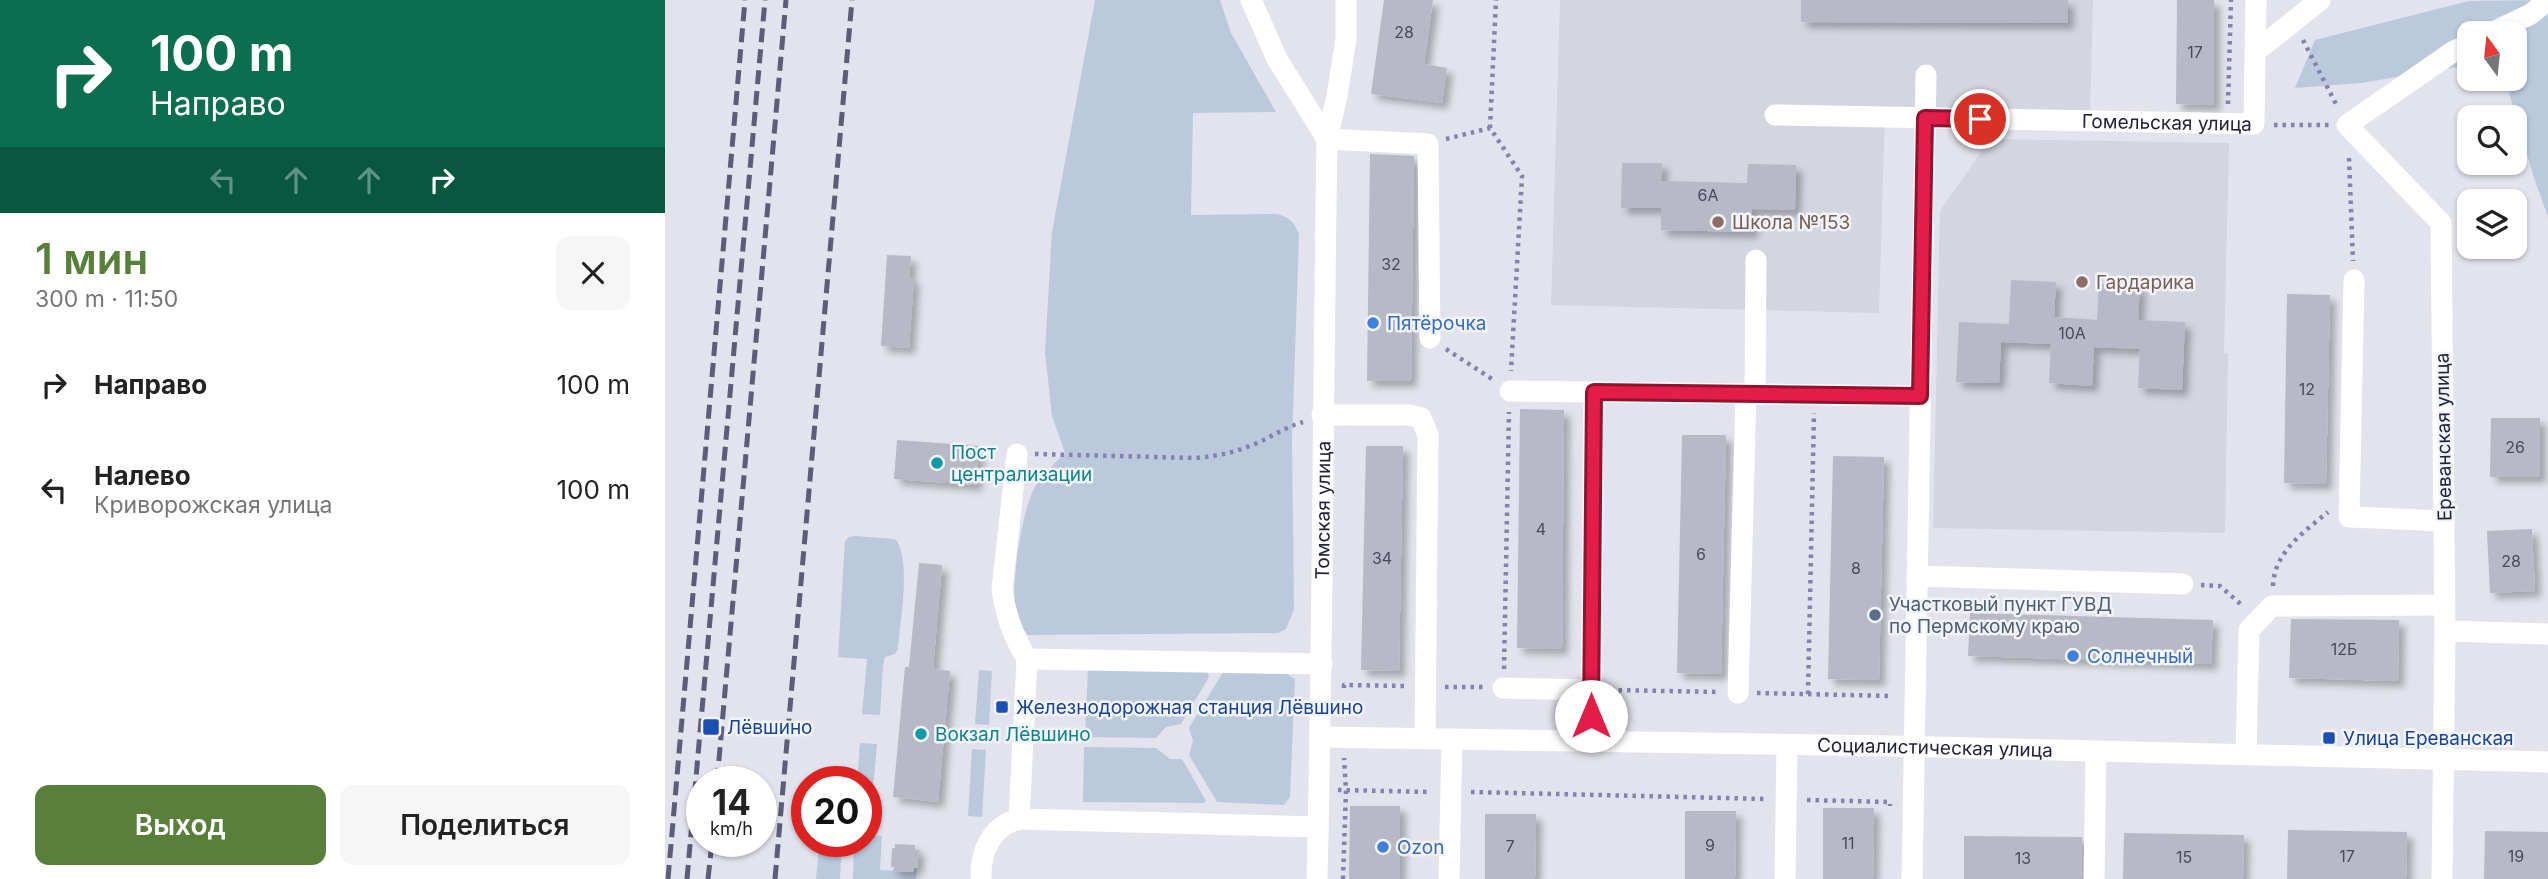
<!DOCTYPE html>
<html lang="ru">
<head>
<meta charset="utf-8">
<style>
	body { margin:0; font-family:Inter,sans-serif; background:#f6f6f6; color:#222; height:100vh; display:flex; flex-direction:column; font-size:26px; white-space:nowrap }
	* { box-sizing:border-box; margin:0 }
	p { font-size:23px; color:#767676 }
	.icon { flex:none; width:38px; height:38px; fill:none; stroke:currentColor; stroke-width:2; stroke-linecap:round; stroke-linejoin:round }
	.map { position:relative; flex:1; overflow:hidden }
	.side { display:flex; flex-direction:column; background:#fff; width:665px }
	.side>* { flex:none }
	.banner { background:#0b6e4f; color:#fff; overflow:hidden }
	.needle { width:46px; rotate:345deg }
	.tools { position:absolute; left:1792px; top:21px; display:grid; gap:14px }
	.tools a { display:grid; place-items:center; width:70px; height:70px; border-radius:14px; background:#fff; box-shadow:0 2px 5px #0004; font-size:35px }
	.speed { position:absolute; left:21px; top:766px; display:flex; gap:14px; font-size:35px; font-weight:700; text-align:center }
	.speed>* { display:grid; place-content:center; width:91px; height:91px; border-radius:50%; background:#fff; box-shadow:0 2px 5px #0004; line-height:1 }
	.speed small { font-size:18px; font-weight:400 }
	.speed .limit { border:10px solid #d22; background:#fff; color:#111 }
	.pin { position:absolute; display:grid; place-items:center; width:60px; height:60px; color:#fff; margin:-30px; border:4px solid #fff; border-radius:50%; box-shadow:0 2px 7px #0007 }
	.me { position:absolute; width:77px; margin:-38px; rotate:0deg; stroke-linejoin:round; filter:drop-shadow(0 0 5px #0008) }
	.turn { display:flex; align-items:center; gap:24px; height:147px; padding:0 35px; font-size:32px }
	.turn .icon { width:91px; height:91px; stroke-width:2.5 }
	.turn b { display:block; font-size:49px; line-height:60px }
	.lanes { display:flex; align-items:center; height:66px; padding:0 35px; background:#0003; justify-content:center; gap:35px; direction:ltr }
	.lanes .off { opacity:.35 }
	.round { display:grid; place-items:center; flex:none; width:74px; height:74px; border-radius:14px; background:#f6f6f6 }
	.overview { display:flex; align-items:center; justify-content:space-between; height:119px; padding:0 35px }
	h1 { font-size:42px; font-weight:600; line-height:52px; color:#59803b }
	.cta { display:flex; gap:14px; margin-top:auto; padding:14px 35px }
	.cta a { flex:1; height:80px; border-radius:14px; background:#59803b; color:#fff; font-size:28px; font-weight:600; line-height:80px; text-align:center }
	.cta a+a { background:#f6f6f6; color:#222 }
	ul { padding:0; list-style:none }
	li { display:flex; align-items:center; gap:21px; height:105px; padding:0 35px }
	li div { flex:1 }
	li b { display:block; font-size:26px }
	li em { font-style:normal }
	main { display:flex; flex:1; min-height:0 }
	.map>svg:first-child { display:block }
</style>
</head>
<body>
<main>
<section class="side">
<div class="banner">
<div class="turn"><svg class="icon" aria-label="right" viewBox="0 0 24 24"><path d="M7 20v-9h11M14 6l5 5-5 5"/></svg><div><b>100 m</b>Направо</div></div>
<div class="lanes"><svg class="icon off" aria-label="left" viewBox="0 0 24 24"><path d="M17 20v-9H6M10 6l-5 5 5 5"/></svg><svg class="icon off" aria-label="ahead" viewBox="0 0 24 24"><path d="M12 20V5M6 11l6-6 6 6"/></svg><svg class="icon off" aria-label="ahead" viewBox="0 0 24 24"><path d="M12 20V5M6 11l6-6 6 6"/></svg><svg class="icon" aria-label="right" viewBox="0 0 24 24"><path d="M7 20v-9h11M14 6l5 5-5 5"/></svg></div>
</div>
<div class="overview"><div><h1>1 мин</h1><p>300 m · 11:50</p></div><a class="round"><svg class="icon" aria-label="close" viewBox="0 0 24 24"><path d="M6 6l12 12M18 6L6 18"/></svg></a></div>
<ul>
<li><svg class="icon" aria-label="right" viewBox="0 0 24 24"><path d="M7 20v-9h11M14 6l5 5-5 5"/></svg><div><b>Направо</b></div><em>100 m</em></li>
<li><svg class="icon" aria-label="left" viewBox="0 0 24 24"><path d="M17 20v-9H6M10 6l-5 5 5 5"/></svg><div><b>Налево</b><p>Криворожская улица</p></div><em>100 m</em></li>
</ul>
<div class="cta"><a>Выход</a><a>Поделиться</a></div>
</section>
<div class="map">
<svg width="1883" height="879" viewBox="0 0 1883 879">
	<defs>
		<filter id="shadow"><feDropShadow dx="6" dy="6" stdDeviation="3.5" flood-color="#0004"/></filter>
	</defs>
	<rect width="100%" height="100%" fill="#e2e3ec"/>
	<g fill="#d3d5e0">
		<path d="M895 0H1428L1425 115 1220 110 1214 313 886 305Z"/>
		<path d="M1325 139 1564 143 1559 353 1563 354 1560 533 1268 528 1275 211Z"/>
	</g>
	<g fill="#bbc9dd">
		<path d="M430 0H555L566 33 611 112 528 113 526 215 611 214C625 217 629 222 634 234L627 441 629 609 621 629 613 633 363 635C357 628 353 622 351 612 345 586 357 508 371 485 379 473 390 463 400 453L387 416 380 352 387 232Z"/>
		<path d="M1883 0V217L1869 178 1840 79H1850V33H1804V65L1696 83 1630 88 1650 40 1804 1Z"/>
		<path d="M190 536 230 539C247 557 235 624 233 649L230 654 220 657 218 665 215 715 197 714 202 659 173 657 180 541 184 537Z"/>
		<path d="M423 668 542 671 544 677 516 724 501 727 491 738 420 737Z"/>
		<path d="M314 670 327 671 324 725 310 724Z"/>
		<path d="M558 672 622 674 630 679 625 797 619 805 552 802 524 755 528 741 524 728Z"/>
		<path d="M195 743 212 744 204 835 217 836 215 870 248 872 249 868H252L251 879H188L189 842H201V782H192Z"/>
		<path d="M419 747 491 748 505 759H517L541 801 539 803 418 802Z"/>
		<path d="M307 749 321 750 317 817 303 816Z"/>
		<path d="M155 842H177L175 879H151Z"/>
	</g>
	<g fill="#b8b9c7" filter="url(#shadow)">
		<path d="M719 0H768L759 64 782 68 777 103 706 94Z"/>
		<path d="M1136 0H1403V23L1136 22Z"/>
		<path d="M1512 0H1549V105L1511 104Z"/>
		<path d="M705 154 749 156 746 381H702Z"/>
		<path d="M957 163H997L996 181 1082 183 1083 164 1131 165 1130 210 1087 209V232L996 230V208H956Z"/>
		<path d="M222 255 246 256 244 278H249L244 348 216 346Z"/>
		<path d="M1346 280 1391 282 1389 317 1432 320 1434 284 1475 286 1473 320 1520 322 1517 390 1473 388 1475 349 1429 347 1427 386 1384 383 1386 344 1336 342 1334 383 1291 382 1294 322 1344 324Z"/>
		<path d="M1622 294 1665 295 1661 484 1619 483Z"/>
		<path d="M855 409 899 410 897 649 852 648Z"/>
		<path d="M1826 418H1875V477H1825Z"/>
		<path d="M1017 435H1061L1056 674 1012 673Z"/>
		<path d="M232 440 314 446 311 485 229 479Z"/>
		<path d="M701 446H738L734 671 696 670Z"/>
		<path d="M1168 456 1219 457 1214 680 1163 679Z"/>
		<path d="M1867 529 1870 591 1825 593 1822 531Z"/>
		<path d="M254 563 277 565 268 669 285 671 273 802 228 797 240 667H244Z"/>
		<path d="M1305 613 1548 620 1546 664 1303 656Z"/>
		<path d="M1626 619 1734 620 1733 681 1624 678Z"/>
		<path d="M685 806H735V879H684Z"/>
		<path d="M1158 808H1209L1208 879H1158Z"/>
		<path d="M1020 811H1071L1070 879H1020Z"/>
		<path d="M820 814H871L870 879H820Z"/>
		<path d="M1623 830 1742 832 1741 879H1622Z"/>
		<path d="M1820 831 1883 832V879H1819Z"/>
		<path d="M1459 833 1579 835 1578 879H1458Z"/>
		<path d="M1299 836 1417 837 1416 879H1299Z"/>
		<path d="M230 844 250 845V850H254L252 868H249L248 872 228 871 229 867H226L227 848H230Z"/>
	</g>
	<g fill="none" stroke-linecap="round" stroke-linejoin="round">
		<g stroke="#8382b0" stroke-width="4.5" stroke-dasharray="3.5 5" stroke-linecap="butt">
			<path d="M1638 40 1672 106"/>
			<path d="M1563 104 1566 0"/>
			<path d="M1609 125H1664"/>
			<path d="M825 128 831 0"/>
			<path d="M781 139 825 128 857 176 846 371"/>
			<path d="M1684 158 1688 261"/>
			<path d="M781 349 830 381"/>
			<path d="M370 454 531 458C553 456 572 452 592 443 608 436 621 427 638 422"/>
			<path d="M1536 585 1555 586 1579 607"/>
			<path d="M1608 586C1609 552 1639 532 1663 512"/>
			<path d="M839 669 844 412"/>
			<path d="M780 687H821"/>
			<path d="M679 688V685L740 686"/>
			<path d="M945 690 1055 692"/>
			<path d="M1092 693 1228 696"/>
			<path d="M1143 694 1149 413"/>
			<path d="M673 790 766 792"/>
			<path d="M806 792 1102 799"/>
			<path d="M1142 800 1225 802V806"/>
			<path d="M678 879 681 790 679 758"/>
		</g>
		<g stroke="#fff" stroke-width="21">
			<path d="M586 0 612 59 662 139"/>
			<path d="M1826 33 1866 14 1883 0"/>
			<path d="M1590 52 1591 0"/>
			<path id="s1" d="M1110 115 1589 124 1590 52 1655 0"/>
			<path d="M662 139 763 144 765 338"/>
			<path d="M1689 280 1684 517 1779 521"/>
			<path d="M845 391 1255 396"/>
			<path d="M1090 394 1091 260"/>
			<path d="M657 415H745L756 418 763 435 760 739"/>
			<path d="M352 454 337 589C340 615 348 636 362 659"/>
			<path d="M1252 576 1518 584"/>
			<path d="M1780 631 1883 634"/>
			<path d="M838 688 927 690"/>
			<path d="M1073 693 1081 394"/>
			<path id="s2" d="M656 737 1226 746 1883 762"/>
			<path d="M926 741 929 392"/>
			<path d="M1581 754 1584 630 1607 606 1780 605"/>
			<path d="M653 827 354 819 362 659 657 664"/>
			<path d="M316 879C315 852 326 826 354 819"/>
			<path id="s3" d="M652 879C658 632 658 386 662 139L672 96 681 39V0"/>
			<path d="M784 879 787 739"/>
			<path d="M1120 879 1122 745"/>
			<path d="M1247 879 1261 75"/>
			<path d="M1429 879 1431 751"/>
			<path d="M1777 879 1780 631 1776 223 1682 125 1789 51 1804 44"/>
		</g>
		<g stroke="#5e5c79" stroke-width="5" stroke-dasharray="14 7" stroke-linecap="butt">
			<path d="M52 782 121 0"/>
			<path d="M3 879 80 0"/>
			<path d="M22 879 100 0"/>
			<path d="M43 879 47 842"/>
			<path d="M110 879 187 0"/>
		</g>
	</g>
	<g fill="none" stroke-linecap="round" stroke-linejoin="round">
		<g stroke="#92132f" stroke-width="18">
			<path id="route" d="M926 716 929 392 1255 396 1260 118 1315 119"/>
		</g>
		<use href="#route" stroke="#e11d48" stroke-width="12"/>
	</g>
	<g fill="#8d6e63" stroke="#f3f4f9" stroke-width="2.5">
		<circle cx="1053" cy="222" r="7"/>
		<circle cx="1417" cy="282" r="7"/>
	</g>
	<g fill="#3f7fe0" stroke="#f3f4f9" stroke-width="2.5">
		<circle cx="708" cy="323" r="7"/>
		<circle cx="1408" cy="656" r="7"/>
		<circle cx="718" cy="847" r="7"/>
	</g>
	<g fill="#0f9aa8" stroke="#f3f4f9" stroke-width="2.5">
		<circle cx="272" cy="463" r="7"/>
		<circle cx="256" cy="734" r="7"/>
	</g>
	<circle fill="#5c6f8a" stroke="#f3f4f9" stroke-width="2.5" cx="1210" cy="615" r="7"/>
	<g fill="#1a4fb4" stroke="#f3f4f9" stroke-width="2.5">
		<rect x="330" y="700" width="14" height="14" rx="3.5"/>
		<rect x="37" y="718" width="18" height="18" rx="3.5"/>
		<rect x="1657" y="731" width="14" height="14" rx="3.5"/>
	</g>
	<g text-anchor="middle" stroke-width="5" stroke-linejoin="round" paint-order="stroke">
		<g font-size="16" fill="#484860">
			<text x="739" y="38">28</text>
			<text x="1530" y="58">17</text>
			<text x="1043" y="201">6А</text>
			<text x="726" y="270">32</text>
			<text x="1407" y="339">10А</text>
			<text x="1642" y="395">12</text>
			<text x="1850" y="453">26</text>
			<text x="876" y="535">4</text>
			<text x="1036" y="560">6</text>
			<text x="717" y="564">34</text>
			<text x="1846" y="567">28</text>
			<text x="1191" y="574">8</text>
			<text x="1679" y="655">12Б</text>
			<text x="1183" y="849">11</text>
			<text x="1045" y="851">9</text>
			<text x="845" y="852">7</text>
			<text x="1682" y="862">17</text>
			<text x="1851" y="862">19</text>
			<text x="1519" y="863">15</text>
			<text x="1358" y="864">13</text>
		</g>
		<g font-size="19" fill="#23223d" stroke="#f3f4f9">
			<text dy="7" stroke="none"><textPath href="#s1" startOffset="392">Гомельская улица</textPath></text>
			<text transform="translate(1778 437) rotate(-91)" y="7">Ереванская улица</text>
			<text dy="7" stroke="none"><textPath href="#s3" startOffset="369">Томская улица</textPath></text>
			<text dy="7" stroke="none"><textPath href="#s2" startOffset="614">Социалистическая улица</textPath></text>
		</g>
		<g font-size="19" fill="#785e54" stroke="#f3f4f9" text-anchor="start">
			<text x="1067" y="229">Школа №153</text>
			<text x="1431" y="289">Гардарика</text>
		</g>
		<g font-size="19" fill="#366cbe" stroke="#f3f4f9" text-anchor="start">
			<text x="722" y="330">Пятёрочка</text>
			<text x="1422" y="663">Солнечный</text>
			<text x="732" y="854">Ozon</text>
		</g>
		<g font-size="19" fill="#0d838f" stroke="#f3f4f9" text-anchor="start">
			<text x="286" y="459">Пост<tspan x="286" dy="22">централизации</tspan></text>
			<text x="270" y="741">Вокзал Лёвшино</text>
		</g>
		<g font-size="19" fill="#4e5e75" stroke="#f3f4f9" text-anchor="start">
			<text x="1224" y="611">Участковый пункт ГУВД<tspan x="1224" dy="22">по Пермскому краю</tspan></text>
		</g>
		<g font-size="19" fill="#164399" stroke="#f3f4f9" text-anchor="start">
			<text x="351" y="714">Железнодорожная станция Лёвшино</text>
			<text x="62" y="734">Лёвшино</text>
			<text x="1678" y="745">Улица Ереванская</text>
		</g>
	</g>
</svg>
<div class="tools">
<a><svg class="needle" viewBox="-14 -14 28 28"><path d="M0-13l5 13h-10z" fill="#e53935"/><path d="M0 13l5-13h-10z" fill="#767676"/></svg></a>
<a><svg class="icon" aria-label="search" viewBox="0 0 24 24"><circle cx="10" cy="10" r="6"/><path d="M15 15l6 6"/></svg></a>
<a><svg class="icon" aria-label="layers" viewBox="0 0 24 24"><path d="M12 4l9 5-9 5-9-5zM3 14l9 5 9-5"/></svg></a>
</div>
<div class="speed"><div>14<small>km/h</small></div><div class="limit">20</div></div>
<div class="pin" style="left:1315px;top:119px;background:#d93025"><svg class="icon" aria-label="arrive" viewBox="0 0 24 24"><path d="M6 21V4h12l-3 4 3 4H6"/></svg></div>
<svg class="me" style="left:926px;top:716px" viewBox="-20 -20 40 40"><circle r="19" fill="#fff"/><path d="M0-13L10 11 0 6-10 11z" fill="#e11d48"/></svg>
</div>
</main>
</body>
</html>
